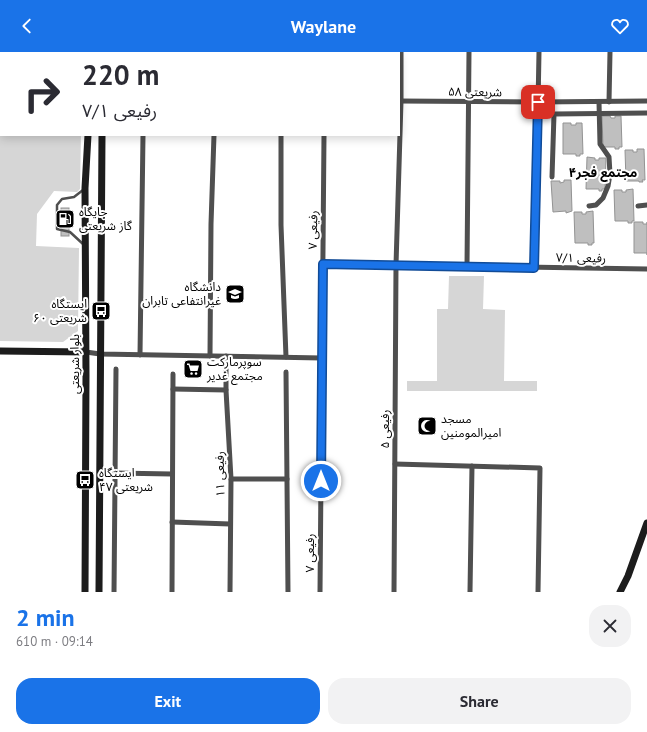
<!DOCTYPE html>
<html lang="en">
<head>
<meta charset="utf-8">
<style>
	body { margin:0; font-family:"PT Sans","Noto Sans Arabic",sans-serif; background:#f2f2f3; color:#2b2b33; height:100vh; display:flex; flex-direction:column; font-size:15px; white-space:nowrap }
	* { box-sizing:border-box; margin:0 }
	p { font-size:13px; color:#7c7c81 }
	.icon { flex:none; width:22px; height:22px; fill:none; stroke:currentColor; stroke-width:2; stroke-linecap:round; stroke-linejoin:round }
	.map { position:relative; height:540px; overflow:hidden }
	.details { display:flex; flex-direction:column; background:#fff; flex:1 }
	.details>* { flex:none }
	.hud { position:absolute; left:0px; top:0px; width:400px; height:84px; box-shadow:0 2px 10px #0003; background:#fff; color:#2b2b33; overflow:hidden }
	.pin { position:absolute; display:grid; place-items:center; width:34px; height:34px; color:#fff; margin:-17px; border-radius:8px; box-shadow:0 2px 6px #0006 }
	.me { position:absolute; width:44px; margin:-22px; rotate:0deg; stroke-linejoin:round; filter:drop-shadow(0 0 3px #0008) }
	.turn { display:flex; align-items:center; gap:14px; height:84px; padding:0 16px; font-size:18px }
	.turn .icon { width:52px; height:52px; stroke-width:2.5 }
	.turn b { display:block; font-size:28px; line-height:34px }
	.round { display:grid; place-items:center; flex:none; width:42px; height:42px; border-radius:16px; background:#f2f2f3 }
	.head { display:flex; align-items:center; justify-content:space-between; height:68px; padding:0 16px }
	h1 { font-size:24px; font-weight:700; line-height:30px; color:#1a73e8 }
	.button { display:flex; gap:8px; margin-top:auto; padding:8px 16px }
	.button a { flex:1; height:46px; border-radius:16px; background:#1a73e8; color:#fff; font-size:16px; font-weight:700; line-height:46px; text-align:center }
	.button a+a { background:#f2f2f3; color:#2b2b33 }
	header { display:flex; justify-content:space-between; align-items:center; height:52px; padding:0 16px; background:#1a73e8; color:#fff; font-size:18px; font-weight:700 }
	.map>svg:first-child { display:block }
</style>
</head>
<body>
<header><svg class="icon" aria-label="back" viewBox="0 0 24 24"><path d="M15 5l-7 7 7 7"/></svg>Waylane<svg class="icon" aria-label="heart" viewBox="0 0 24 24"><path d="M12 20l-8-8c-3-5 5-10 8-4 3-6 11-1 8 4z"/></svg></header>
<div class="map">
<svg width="647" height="540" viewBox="0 0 647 540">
	<rect width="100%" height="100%" fill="#fff"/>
	<g fill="#d6d6d6">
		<path d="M0 56 1 83H81L80 137 77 140 54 139 37 162 36 194 79 196 78 279 63 290 0 289Z"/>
		<path d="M449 224H484L483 257 505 258 504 329H537V339H407V329H437V257H448Z"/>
	</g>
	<g fill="#bfbfbf" stroke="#939393">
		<path d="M602 64H610L611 66H615V64H621L622 95H619V97H615V95H603Z"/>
		<path d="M563 71H571V73H576V71H582L583 102H580V104H576V102H563Z"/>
		<path d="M637 97H644L645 128H642L643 130H639V129H626L625 98H633V100H637Z"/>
		<path d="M587 105 595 106V108H599V106H606L605 137H602V139H599V137H586Z"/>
		<path d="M564 128H571L572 159 566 161V159L553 160 551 129H560V131L564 130Z"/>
		<path d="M633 137 634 169H632V171H628V169H615L614 138H622V140H626V138Z"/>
		<rect x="61" y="156" width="8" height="28"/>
		<path d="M593 159 594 191H592V193H588V191H575L574 160H582V162H586V160Z"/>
		<path d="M634 170H643V172H647V170V203V201H634Z"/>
	</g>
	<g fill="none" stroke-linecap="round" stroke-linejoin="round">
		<path stroke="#4f4f4f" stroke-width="2.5" d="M83 138 74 145 62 147 57 153V177L70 180 83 192"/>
		<g stroke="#4f4f4f" stroke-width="5">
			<path d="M13 0V1"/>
			<path d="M52 1V0"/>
			<path d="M216 1V0"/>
			<path d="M283 1V0"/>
			<path d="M325 1V0"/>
			<path d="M0 49H1"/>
			<path d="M399 49 538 50 647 49"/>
			<path d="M609 50 610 0"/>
			<path d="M281 83V173L286 305"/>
			<path d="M552 125 554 62 647 61"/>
			<path d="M589 154 596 153 603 146 608 134 610 122 609 105 600 92 599 50"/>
			<path d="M638 154 647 153"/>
			<path d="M323 212 647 217"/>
			<path d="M467 214 469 0"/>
			<path d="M535 216 539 0"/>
			<path d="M86 300 100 302 322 306"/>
			<path d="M140 303 143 83"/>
			<path d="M210 304 211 172 214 83"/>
			<path d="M226 304V338L231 427 230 540"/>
			<path d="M286 320 288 540"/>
			<path d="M173 337 226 338"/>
			<path d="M395 412 540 416 538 540"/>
			<path d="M114 421 172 422"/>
			<path d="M231 427H287"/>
			<path d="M172 470 230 472"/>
			<path d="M114 540 116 317"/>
			<path d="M172 540 173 322"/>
			<path d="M320 540 324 83"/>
			<path d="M394 540 396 213 401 49V0"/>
			<path d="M470 540 472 414"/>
		</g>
		<g stroke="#1c1c1c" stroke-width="7">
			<path d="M91 1 92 0"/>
			<path d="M106 1V0"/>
			<path d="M0 299 86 300"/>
			<path d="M85 540 86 323 85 136 88 83"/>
			<path d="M99 540 102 83"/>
			<path d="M620 540 628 524 647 471"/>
		</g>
	</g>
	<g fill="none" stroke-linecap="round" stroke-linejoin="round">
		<g stroke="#114b97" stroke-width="10">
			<path id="route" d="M321 429 323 212 534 216 538 50"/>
		</g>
		<use href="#route" stroke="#1a73e8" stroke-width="7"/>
	</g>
	<defs>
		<g id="fuel-square" transform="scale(1)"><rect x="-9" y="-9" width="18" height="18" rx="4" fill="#000" stroke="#fff"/><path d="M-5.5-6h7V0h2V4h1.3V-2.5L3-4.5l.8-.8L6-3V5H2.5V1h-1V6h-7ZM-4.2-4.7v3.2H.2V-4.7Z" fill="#fff"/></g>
		<g id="university-square" transform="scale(1)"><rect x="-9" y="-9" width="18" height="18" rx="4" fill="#000" stroke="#fff"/><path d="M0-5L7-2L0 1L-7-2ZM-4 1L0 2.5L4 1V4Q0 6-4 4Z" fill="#fff"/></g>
		<g id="bus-square" transform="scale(1)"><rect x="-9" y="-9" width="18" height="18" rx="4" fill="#000" stroke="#fff"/><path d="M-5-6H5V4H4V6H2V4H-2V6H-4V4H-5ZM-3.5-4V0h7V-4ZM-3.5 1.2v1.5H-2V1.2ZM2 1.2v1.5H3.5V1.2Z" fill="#fff"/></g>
		<g id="supermarket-square" transform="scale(1)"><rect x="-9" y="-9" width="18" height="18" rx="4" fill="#000" stroke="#fff"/><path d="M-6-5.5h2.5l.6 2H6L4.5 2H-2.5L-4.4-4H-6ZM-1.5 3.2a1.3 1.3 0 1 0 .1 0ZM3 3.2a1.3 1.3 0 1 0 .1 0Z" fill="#fff"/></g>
		<g id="mosque-square" transform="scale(1)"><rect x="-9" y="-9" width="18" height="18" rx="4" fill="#000" stroke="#fff"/><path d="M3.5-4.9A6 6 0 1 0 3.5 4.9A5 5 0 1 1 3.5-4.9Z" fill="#fff"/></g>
	</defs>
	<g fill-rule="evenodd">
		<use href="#fuel-square" x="65" y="167"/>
		<use href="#university-square" x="235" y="242"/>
		<use href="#bus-square" x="101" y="259"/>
		<use href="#supermarket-square" x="193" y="317"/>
		<use href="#mosque-square" x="427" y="374"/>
		<use href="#bus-square" x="85" y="428"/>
	</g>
	<g text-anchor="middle" stroke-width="4" stroke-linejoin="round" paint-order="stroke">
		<g font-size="12" fill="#000" stroke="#fff">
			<text transform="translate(475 40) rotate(1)" y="4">شریعتی ۵۸</text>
			<text transform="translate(313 178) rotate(-89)" y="4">رفیعی ۷</text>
			<text transform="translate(581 206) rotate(1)" y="4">رفیعی ۷/۱</text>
			<text transform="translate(75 312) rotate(-90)" y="4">بلوار شریعتی</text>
			<text transform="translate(385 377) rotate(-90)" y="4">رفیعی ۵</text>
			<text transform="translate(220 422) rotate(-91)" y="4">رفیعی ۱۱</text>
			<text transform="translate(310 501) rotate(-90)" y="4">رفیعی ۷</text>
		</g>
		<g font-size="12" fill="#000" stroke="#fff" text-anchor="start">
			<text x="79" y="164">جایگاه<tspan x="79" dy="14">گاز شریعتی</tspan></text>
			<text x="221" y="239" text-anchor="end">دانشگاه<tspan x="221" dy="14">غیرانتفاعی تابران</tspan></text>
			<text x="87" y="256" text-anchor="end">ایستگاه<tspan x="87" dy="14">شریعتی ۶۰</tspan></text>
			<text x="207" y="314">سوپرمارکت<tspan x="207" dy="14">مجتمع غدیر</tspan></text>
			<text x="441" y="371">مسجد<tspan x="441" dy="14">امیرالمومنین</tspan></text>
			<text x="99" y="425">ایستگاه<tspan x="99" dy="14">شریعتی ۴۷</tspan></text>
		</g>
		<g font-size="13" font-weight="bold" fill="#000" stroke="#fff">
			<text x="603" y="125">مجتمع فجر۴</text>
		</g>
	</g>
</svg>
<div class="pin" style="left:538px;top:50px;background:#d93025"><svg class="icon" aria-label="arrive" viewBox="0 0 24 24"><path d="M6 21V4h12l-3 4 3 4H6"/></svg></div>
<svg class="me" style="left:321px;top:429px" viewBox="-20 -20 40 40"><circle r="17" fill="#1a73e8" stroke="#fff" stroke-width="3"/><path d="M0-11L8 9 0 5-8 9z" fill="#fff"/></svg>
<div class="hud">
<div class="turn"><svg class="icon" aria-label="right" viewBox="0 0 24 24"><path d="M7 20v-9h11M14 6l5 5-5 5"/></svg><div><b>220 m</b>رفیعی ۷/۱</div></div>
</div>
</div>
<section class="details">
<div class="head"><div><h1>2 min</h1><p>610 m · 09:14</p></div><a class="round"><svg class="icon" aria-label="close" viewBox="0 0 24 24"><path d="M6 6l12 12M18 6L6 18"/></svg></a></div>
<div class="button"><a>Exit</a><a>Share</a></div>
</section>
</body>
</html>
